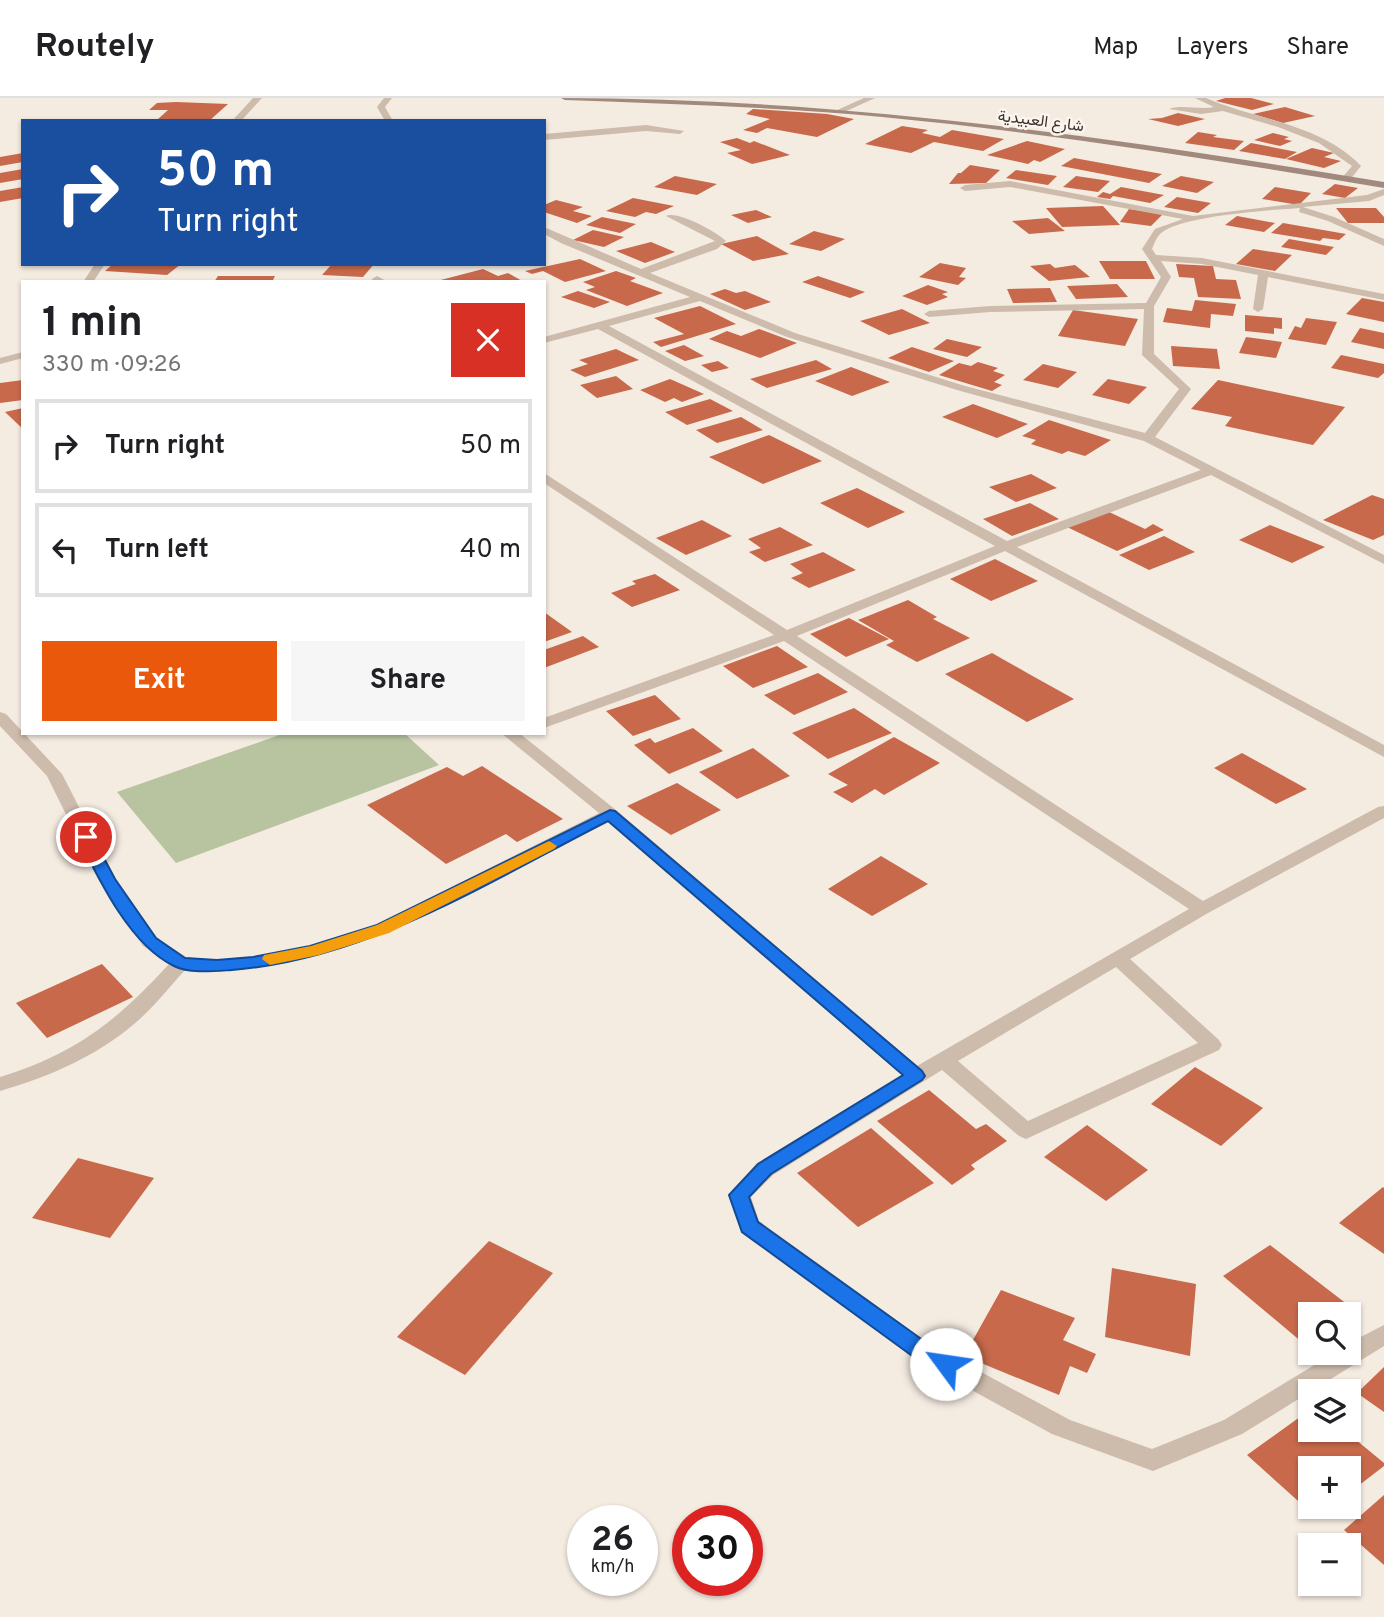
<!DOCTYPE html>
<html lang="en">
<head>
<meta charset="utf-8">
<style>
	body { margin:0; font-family:Overpass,Vazirmatn,sans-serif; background:#f6f6f6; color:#202124; height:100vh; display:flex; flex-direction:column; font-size:26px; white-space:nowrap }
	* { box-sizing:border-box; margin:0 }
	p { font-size:23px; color:#757577 }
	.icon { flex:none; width:38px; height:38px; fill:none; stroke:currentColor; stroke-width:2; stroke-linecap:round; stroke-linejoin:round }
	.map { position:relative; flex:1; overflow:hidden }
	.details { position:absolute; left:21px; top:182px; width:525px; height:455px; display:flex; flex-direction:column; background:#fff; border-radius:0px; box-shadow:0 2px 5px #0004 }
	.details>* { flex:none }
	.top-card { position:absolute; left:21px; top:21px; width:525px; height:147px; border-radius:0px; box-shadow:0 2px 5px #0004; background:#1a4fa0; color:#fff; overflow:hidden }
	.tools { position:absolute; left:1298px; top:1204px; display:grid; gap:14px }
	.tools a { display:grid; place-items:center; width:63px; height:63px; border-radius:0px; background:#fff; box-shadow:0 2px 5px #0004; font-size:35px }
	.speed { position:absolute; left:567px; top:1407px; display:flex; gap:14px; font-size:35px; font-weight:700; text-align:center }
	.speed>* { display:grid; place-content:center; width:91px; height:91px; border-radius:50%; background:#fff; box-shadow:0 2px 5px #0004; line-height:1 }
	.speed small { font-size:18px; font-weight:400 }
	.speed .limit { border:10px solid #d22; background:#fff; color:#111 }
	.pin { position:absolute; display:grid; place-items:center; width:60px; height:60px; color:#fff; margin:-30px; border:4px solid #fff; border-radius:50%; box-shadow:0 2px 7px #0007 }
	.me { position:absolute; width:77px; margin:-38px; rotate:301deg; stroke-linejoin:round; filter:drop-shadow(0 0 5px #0008) }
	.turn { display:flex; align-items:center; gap:24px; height:147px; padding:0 21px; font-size:32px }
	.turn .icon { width:91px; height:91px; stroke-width:2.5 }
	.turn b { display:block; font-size:49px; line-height:60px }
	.round { display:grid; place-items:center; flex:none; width:74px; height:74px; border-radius:0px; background:#f6f6f6 }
	.head { display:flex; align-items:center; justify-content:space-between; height:119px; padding:0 21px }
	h1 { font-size:42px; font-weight:700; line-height:52px }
	.cta { display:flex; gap:14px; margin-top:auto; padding:14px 21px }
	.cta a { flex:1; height:80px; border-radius:0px; background:#ea580c; color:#fff; font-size:28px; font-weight:700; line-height:80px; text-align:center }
	.cta a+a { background:#f6f6f6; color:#202124 }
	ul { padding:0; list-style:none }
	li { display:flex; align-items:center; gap:21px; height:94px; margin:0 14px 10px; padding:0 7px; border:4px solid #e0e0e0; border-radius:0px }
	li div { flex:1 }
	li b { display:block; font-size:26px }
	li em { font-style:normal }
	header { display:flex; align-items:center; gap:42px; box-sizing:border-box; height:98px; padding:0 35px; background:#fff; border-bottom:2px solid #e0e0e0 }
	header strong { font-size:33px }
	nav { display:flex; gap:38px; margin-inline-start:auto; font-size:24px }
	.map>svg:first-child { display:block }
</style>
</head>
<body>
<header>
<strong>Routely</strong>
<nav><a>Map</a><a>Layers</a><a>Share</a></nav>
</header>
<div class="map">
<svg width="1384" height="1519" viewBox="0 0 1384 1519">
	<rect width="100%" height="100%" fill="#f4ebe1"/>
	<path fill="#b8c4a0" d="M285 635H404L439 667 176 765 117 694Z"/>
	<g fill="#c8694b">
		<path d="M1225 0H1251L1274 6 1252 12 1216 3Z"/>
		<path d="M176 4 228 6 209 23 157 22 168 12H149L157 5Z"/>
		<path d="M1285 9 1315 18 1283 25 1253 16Z"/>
		<path d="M753 11 827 16 854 21 817 39 767 30 757 35 743 32 770 21 746 16Z"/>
		<path d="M1178 15 1205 21 1178 28 1148 21 1162 20Z"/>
		<path d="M902 28 928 32 922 35 940 39 952 32 1004 41 983 53 934 44 911 55 865 46Z"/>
		<path d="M1198 34 1217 37 1213 39 1244 43 1234 52 1185 45Z"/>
		<path d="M1273 35 1289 39 1284 41 1292 43 1280 48 1254 42Z"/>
		<path d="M737 40 750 45 754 43 790 57 752 66 727 55 741 52 720 44Z"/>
		<path d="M1027 43 1065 51 1040 64 1034 62 1028 66 987 57Z"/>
		<path d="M1251 45 1297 54 1285 61 1239 53Z"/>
		<path d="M1312 50 1334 55 1324 59 1341 63 1324 70 1286 61Z"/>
		<path d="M23 55V64L0 68V59Z"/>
		<path d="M1074 60 1162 76 1149 85 1061 68Z"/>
		<path d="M970 67 1000 72 986 85 949 86 958 75H961Z"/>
		<path d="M23 71V81L0 85V75Z"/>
		<path d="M1016 72 1057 78 1048 87 1006 80Z"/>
		<path d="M675 78 717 86 697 97 654 89Z"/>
		<path d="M1076 78 1110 83 1098 94 1063 89Z"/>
		<path d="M1181 78 1214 84 1197 95 1162 88Z"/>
		<path d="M1335 86 1358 90 1345 100 1322 96Z"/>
		<path d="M23 89V100L0 104V93Z"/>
		<path d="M1121 89 1164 97 1150 105 1113 98 1110 101 1097 99 1103 94 1110 96Z"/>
		<path d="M1275 89 1311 95 1299 107 1262 101Z"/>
		<path d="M1177 99 1211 105 1198 115 1164 109Z"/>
		<path d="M633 100 674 108 656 116 646 114 635 119 606 113Z"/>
		<path d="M556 102 583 109 573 113 592 118 577 125 544 114V107Z"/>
		<path d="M1103 108 1120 127 1062 129 1046 110Z"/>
		<path d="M1336 110H1376L1384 119V125H1348Z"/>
		<path d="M1129 111 1163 116 1151 128 1120 124Z"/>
		<path d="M756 112 772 119 748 125 731 117Z"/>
		<path d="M1237 118 1275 125 1264 134 1225 127Z"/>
		<path d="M602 119 636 126 620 135 586 127Z"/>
		<path d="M1048 120 1065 133 1029 136 1012 123Z"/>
		<path d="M1283 125 1346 136 1339 142 1323 140 1320 143 1271 135Z"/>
		<path d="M593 132 624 139 604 149 573 142Z"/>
		<path d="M814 133 845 141 821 153 789 146Z"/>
		<path d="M757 138 789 156 753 163 721 146Z"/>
		<path d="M1289 141 1334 149 1326 157 1281 149Z"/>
		<path d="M651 144 675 154 645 165 616 153Z"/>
		<path d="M1253 151 1292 157 1275 173 1236 166Z"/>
		<path d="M580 161 606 173 565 184 543 173 532 176 525 173Z"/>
		<path d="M1099 163H1146L1155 181H1110Z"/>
		<path d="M940 165 966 170 959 179 966 180 958 187 919 179Z"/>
		<path d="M113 166H181L167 177 105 173Z"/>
		<path d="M332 166H374L363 179 322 177Z"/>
		<path d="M1050 166 1055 170 1075 167 1090 179 1049 183 1030 168Z"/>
		<path d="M1176 166 1213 168 1216 181 1236 182 1241 201 1198 199 1194 180 1179 179Z"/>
		<path d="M483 171 498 178 508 175 524 184H433Z"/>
		<path d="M616 173 636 180 630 183 663 195 627 208 586 192 595 189 583 184Z"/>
		<path d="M218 178H275L272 184H214Z"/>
		<path d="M818 178 865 194 850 200 802 184Z"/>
		<path d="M1117 186 1128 199 1076 201 1067 188Z"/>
		<path d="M928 187 948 194 942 196 948 199 927 207 902 198Z"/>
		<path d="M1050 190 1057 204 1013 205 1007 191Z"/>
		<path d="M725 191 736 195 745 193 771 204 745 212 710 196Z"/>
		<path d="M578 193 610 204 594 210 561 199Z"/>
		<path d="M1362 200 1384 204V224L1346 216Z"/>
		<path d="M1195 202 1236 206 1233 218 1211 216 1210 230 1163 224 1167 210 1192 213Z"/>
		<path d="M700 208 736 226 661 249 653 244 684 236 654 220Z"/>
		<path d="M902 211 930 225 889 237 860 223Z"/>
		<path d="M1073 212 1138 221 1125 248 1058 238Z"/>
		<path d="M1245 217 1282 220V231L1274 230V236L1245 233Z"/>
		<path d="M1306 220 1337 224 1326 247 1288 241 1295 228 1301 230Z"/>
		<path d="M1360 230 1384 235V251L1351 244Z"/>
		<path d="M759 231 797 245 760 260 709 241 727 233 741 238Z"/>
		<path d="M1246 239 1282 244 1276 260 1239 255Z"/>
		<path d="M947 241 982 249 967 259 933 251Z"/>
		<path d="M684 247 704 258 685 263 665 253Z"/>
		<path d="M1171 248 1217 251 1220 271 1173 268Z"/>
		<path d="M912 249 954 263 929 274 888 260Z"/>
		<path d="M616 251 639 262 585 279 570 272 588 266 579 262Z"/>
		<path d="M1341 257 1384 266V275L1378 280 1331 270Z"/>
		<path d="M816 262 832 271 767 290 750 281Z"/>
		<path d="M718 263 729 270 712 274 701 267Z"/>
		<path d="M978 264 998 270 993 273 1005 277 994 284 1002 287 992 293 939 277 959 265 971 268Z"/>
		<path d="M1043 266 1077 274 1058 290 1023 282Z"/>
		<path d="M851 269 890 284 852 298 815 283Z"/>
		<path d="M616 278 633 291 597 300 580 287Z"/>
		<path d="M670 281 704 296 682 304 674 300 665 304 640 292Z"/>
		<path d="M1108 281 1147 289 1129 306 1092 297Z"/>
		<path d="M23 282V302L0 305V285Z"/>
		<path d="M1218 282 1345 309 1313 347 1225 328 1232 319 1191 311Z"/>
		<path d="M710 301 733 313 687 327 665 314Z"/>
		<path d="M973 306 1028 326 997 340 942 319Z"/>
		<path d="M23 310V331L5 314Z"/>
		<path d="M741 319 763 332 717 345 696 332Z"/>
		<path d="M1049 322 1111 342 1085 358 1068 353 1062 356 1031 346 1036 342 1022 338Z"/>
		<path d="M769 337 822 363 763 386 709 359Z"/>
		<path d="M1031 376 1057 390 1016 404 989 389Z"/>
		<path d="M857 390 905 414 868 430 820 405Z"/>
		<path d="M1372 397 1384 401V437L1373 442 1323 422Z"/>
		<path d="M1030 405 1059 421 1012 438 983 421Z"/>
		<path d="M1107 413 1145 431 1153 426 1164 432 1117 453 1067 429Z"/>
		<path d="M702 422 732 438 686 457 656 440Z"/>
		<path d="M1270 427 1325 449 1292 465 1239 442Z"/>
		<path d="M780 429 813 447 765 464 749 454 761 450 748 441Z"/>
		<path d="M1164 438 1195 454 1149 472 1119 457Z"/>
		<path d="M823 454 856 472 809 490 791 480 803 475 790 466Z"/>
		<path d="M995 461 1038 483 991 503 950 481Z"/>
		<path d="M655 476 680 492 632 509 611 495 636 486 632 483Z"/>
		<path d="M908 502 937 519 933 521 970 540 917 564 886 547 894 543 858 522Z"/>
		<path d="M544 514 572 534 544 544Z"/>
		<path d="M849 520 889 541 846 559 810 536Z"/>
		<path d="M583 538 599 549 544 570V552Z"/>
		<path d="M777 548 808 569 753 590 723 568Z"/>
		<path d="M992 555 1029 576 1074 601 1027 624 945 576Z"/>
		<path d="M818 575 848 594 794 617 764 597Z"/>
		<path d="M655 597 681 621 633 638 606 613Z"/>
		<path d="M854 610 892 635 828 661 792 635Z"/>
		<path d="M693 630 723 653 669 676 634 647 650 640 655 645Z"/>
		<path d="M894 639 940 665 884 697 875 691 852 705 833 694 848 687 828 676Z"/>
		<path d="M753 650 790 678 737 701 699 674Z"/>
		<path d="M1242 655 1307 691 1276 706 1214 670Z"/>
		<path d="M482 668 563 721 517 744 506 736 446 766 367 707 447 669 463 678Z"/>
		<path d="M677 685 721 712 671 737 627 708Z"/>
		<path d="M881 758 928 786 872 818 828 791Z"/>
		<path d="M102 866 133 899 47 940 16 905Z"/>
		<path d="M1195 969 1263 1010 1221 1048 1151 1006Z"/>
		<path d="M929 992 976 1031 986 1026 1007 1043 971 1067 975 1071 952 1087 877 1023Z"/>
		<path d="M1087 1027 1148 1072 1106 1103 1044 1059Z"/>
		<path d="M871 1030 934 1085 858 1129 797 1075Z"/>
		<path d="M78 1060 154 1080 110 1140 32 1120Z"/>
		<path d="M1383 1089 1384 1090V1156L1339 1125Z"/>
		<path d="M489 1143 553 1175 465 1277 397 1239Z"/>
		<path d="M1270 1147 1352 1210 1343 1216H1311V1239L1303 1245 1223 1178Z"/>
		<path d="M1112 1170 1196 1186 1190 1258 1105 1239Z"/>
		<path d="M1001 1192 1075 1220 1063 1242 1096 1256 1087 1275 1070 1268 1059 1297 964 1258Z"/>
		<path d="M1384 1269V1314L1357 1295Z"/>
		<path d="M1311 1311V1332H1344L1384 1365V1368L1349 1395V1370H1311V1409H1332L1317 1420 1247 1357Z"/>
		<path d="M1384 1397V1467L1344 1432Z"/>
	</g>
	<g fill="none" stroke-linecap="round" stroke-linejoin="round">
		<g fill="#cdbbac" fill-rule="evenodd">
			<path d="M253 0H262L241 23H232Z"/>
			<path d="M384 0H392L385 9 393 23H385L377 9Z"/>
			<path d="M864 0H875L842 15 835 13Z"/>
			<path d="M1195 0H1206C1257 22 1321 26 1361 68L1349 83H1343L1341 81 1352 68 1319 45 1278 29 1223 13 1201 16 1169 11C1181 6 1200 12 1214 9Z"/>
			<path d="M646 27 684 33 680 36 646 33 544 42V36Z"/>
			<path d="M1010 83 1193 118 1367 97 1384 91V97L1369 103 1303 109 1334 119 1384 141V148L1328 123 1299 114 1300 110C1271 112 1179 118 1160 136 1156 140 1154 146 1152 151L1156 157 1202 160 1384 196V202L1268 179 1263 211 1258 214 1253 211 1258 177 1202 166 1161 163 1171 179 1154 208V256L1191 291 1155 339 1384 457V466L1211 377 1017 449 1384 647V659L1005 453 797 538 1203 803 1378 709 1384 708V720L1208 815 1130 861 1219 942 1222 947 1219 952 1026 1041 1019 1038 942 972 773 1077 751 1099 759 1123 931 1247 1070 1322 1152 1351 1224 1322 1334 1255H1349V1245L1384 1227V1248L1242 1336 1153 1373 1052 1336 915 1261 742 1134 728 1097 757 1065 902 977 608 723C480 789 335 884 186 871 171 887 158 904 142 919 102 956 52 978 0 993V979C75 956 117 923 169 866L143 848 98 781 47 678 0 628V614L6 616 62 676 116 781 157 840 186 859 217 862 253 859 310 848 376 827 599 715 501 635H519L616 712 917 968 1189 811 784 543 544 630V620L774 537 544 385V375L787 532 995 448 598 231 544 245V239L690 199 561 145 544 136V129L641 171 715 143 666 118C677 112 717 134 726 143L717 151 650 175 795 235 965 288 1145 335 1179 291 1142 257 1144 211 990 214 929 219 924 216 929 213 990 208 1146 205 1161 179 1142 151 1155 131 1183 121 1010 89 965 93 960 90 965 87ZM700 203 787 239 957 292 1144 343 1201 372 1007 443 609 228ZM1116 869 1198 945 1028 1023 958 963Z"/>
			<path d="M95 166H105L93 184H83Z"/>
			<path d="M377 178 388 184 373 183 372 181Z"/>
			<path d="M23 254V260L0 266V260Z"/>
		</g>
		<path fill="#a18a7d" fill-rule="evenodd" d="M561 0C839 0 1111 39 1384 84V90C1217 62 1050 35 882 19 776 9 671 6 565 2Z"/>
	</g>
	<path fill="#1a73e8" stroke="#114b97" stroke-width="2" d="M610 712 615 713 922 973 925 978 922 982 771 1076 749 1099 758 1124 931 1248 954 1260 957 1266 954 1273 946 1275 915 1260 742 1134 729 1097 758 1066 903 977 608 723C488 784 369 861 232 872 216 873 189 876 174 868 130 847 99 782 78 739L80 736H91L115 781 156 840 185 860 217 862 253 859 310 848 377 827Z"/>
	<path fill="#f59e0b" d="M549 743 557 748 554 751 389 835 319 857 270 867 262 861 264 857 311 848 377 827Z"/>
	<g text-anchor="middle" stroke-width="5" stroke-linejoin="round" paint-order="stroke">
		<g font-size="16" fill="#3b302b" stroke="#fbf5ee">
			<text transform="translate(1041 22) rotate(7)" y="6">شارع العبيدية</text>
		</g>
	</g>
</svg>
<div class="tools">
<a><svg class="icon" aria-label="search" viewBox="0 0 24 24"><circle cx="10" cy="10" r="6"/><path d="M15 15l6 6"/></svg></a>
<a><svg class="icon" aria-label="layers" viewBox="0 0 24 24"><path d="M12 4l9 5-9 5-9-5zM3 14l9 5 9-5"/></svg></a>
<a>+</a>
<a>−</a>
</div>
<div class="speed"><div>26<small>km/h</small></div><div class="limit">30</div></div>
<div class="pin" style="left:86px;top:739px;background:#d93025"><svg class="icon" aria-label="arrive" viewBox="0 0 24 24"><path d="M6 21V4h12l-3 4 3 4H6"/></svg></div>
<svg class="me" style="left:946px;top:1266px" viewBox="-20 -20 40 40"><circle r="19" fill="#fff"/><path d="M0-13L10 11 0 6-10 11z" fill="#1a73e8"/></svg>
<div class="top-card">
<div class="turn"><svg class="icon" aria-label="right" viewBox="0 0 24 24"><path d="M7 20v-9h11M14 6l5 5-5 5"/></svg><div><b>50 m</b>Turn right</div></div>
</div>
<section class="details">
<div class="head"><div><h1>1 min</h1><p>330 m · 09:26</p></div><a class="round" style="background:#d93025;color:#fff"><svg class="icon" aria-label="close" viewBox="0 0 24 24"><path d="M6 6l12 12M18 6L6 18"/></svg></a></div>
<ul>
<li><svg class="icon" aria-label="right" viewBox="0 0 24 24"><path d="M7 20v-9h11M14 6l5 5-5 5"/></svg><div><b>Turn right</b></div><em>50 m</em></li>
<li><svg class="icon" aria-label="left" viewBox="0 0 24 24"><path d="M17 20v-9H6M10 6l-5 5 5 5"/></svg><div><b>Turn left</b></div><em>40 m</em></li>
</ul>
<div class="cta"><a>Exit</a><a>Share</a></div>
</section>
</div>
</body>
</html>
